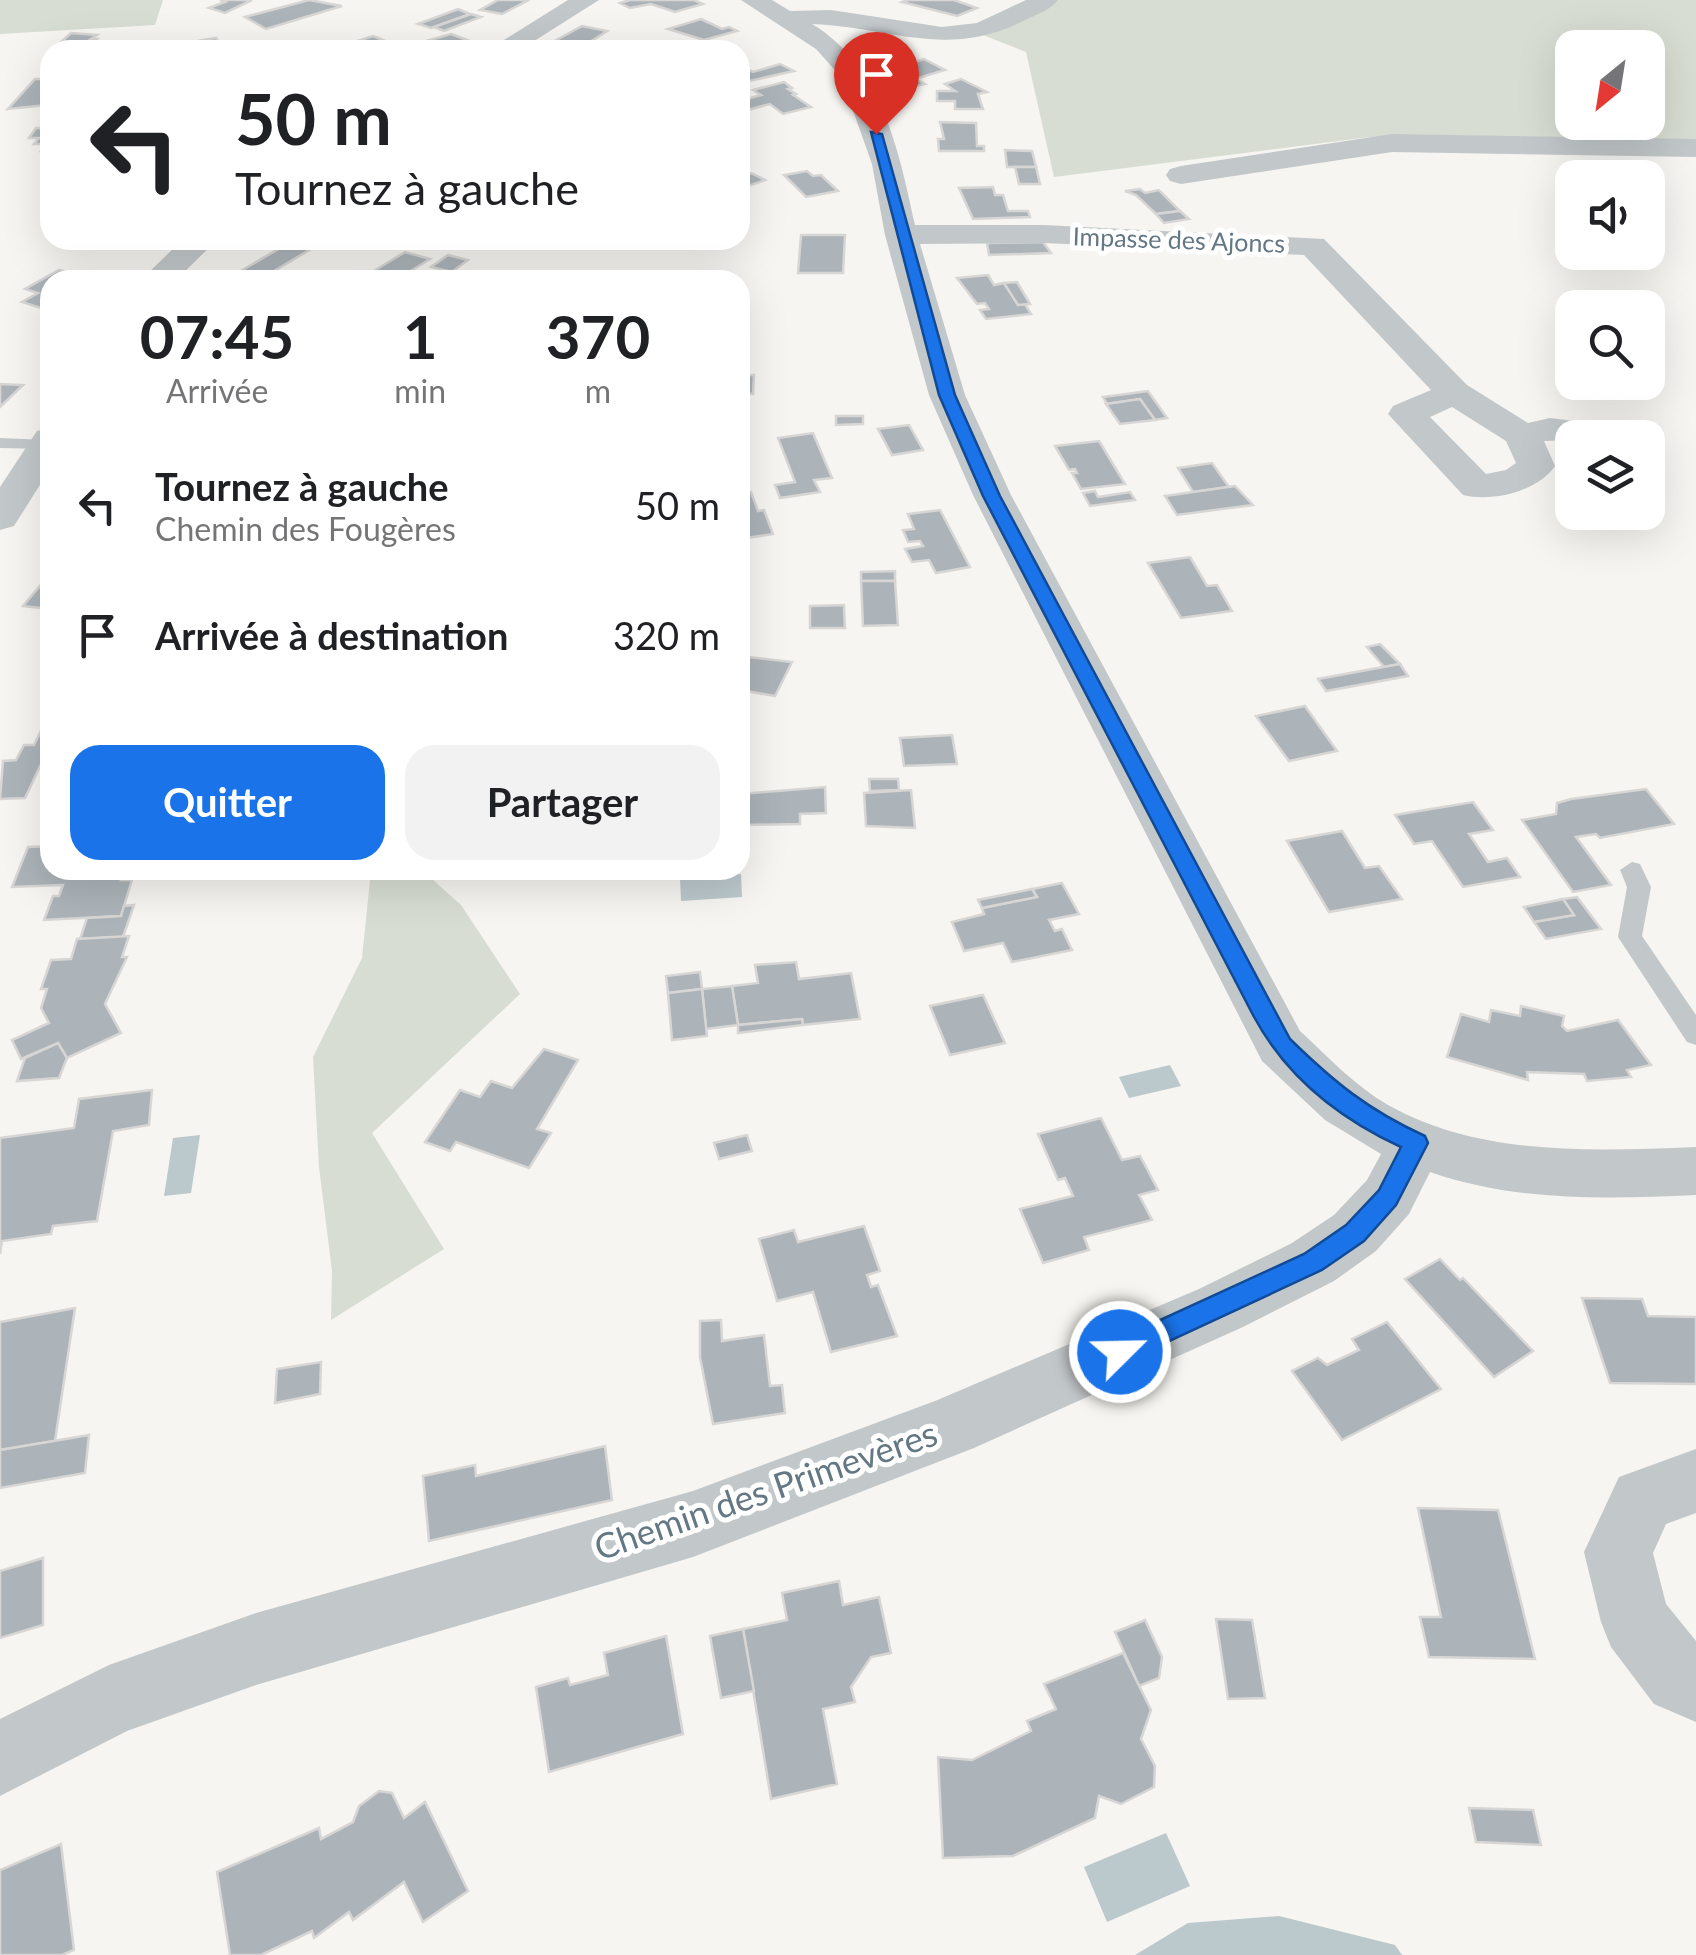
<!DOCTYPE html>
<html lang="fr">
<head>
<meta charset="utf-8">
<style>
	body { margin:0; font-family:Lato,sans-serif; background:#f2f2f2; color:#202124; height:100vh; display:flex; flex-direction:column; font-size:38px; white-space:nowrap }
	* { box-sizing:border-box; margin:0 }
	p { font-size:32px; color:#757577 }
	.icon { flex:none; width:55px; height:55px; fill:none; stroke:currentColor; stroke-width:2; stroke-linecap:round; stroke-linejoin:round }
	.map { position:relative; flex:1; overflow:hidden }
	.drawer { position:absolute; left:40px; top:270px; width:710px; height:610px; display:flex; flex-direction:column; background:#fff; border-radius:30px; box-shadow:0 10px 40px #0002 }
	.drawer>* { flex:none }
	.hud { position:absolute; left:40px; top:40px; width:710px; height:210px; border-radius:30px; box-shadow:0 10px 40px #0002; background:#fff; color:#202124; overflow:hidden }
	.needle { width:65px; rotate:210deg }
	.fabs { position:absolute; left:1555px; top:30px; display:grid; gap:20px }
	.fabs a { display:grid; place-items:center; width:110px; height:110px; border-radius:20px; background:#fff; box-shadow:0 10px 40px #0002; font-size:50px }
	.pin { position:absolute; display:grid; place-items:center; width:85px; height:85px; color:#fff; margin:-102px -42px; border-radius:50% 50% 50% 0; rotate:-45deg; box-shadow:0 0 10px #0007 }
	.pin .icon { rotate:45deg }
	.me { position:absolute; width:110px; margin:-55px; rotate:67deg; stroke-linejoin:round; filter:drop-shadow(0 0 8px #0008) }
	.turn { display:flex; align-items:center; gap:35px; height:210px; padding:0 30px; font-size:45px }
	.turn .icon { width:130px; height:130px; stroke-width:2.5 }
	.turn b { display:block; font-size:70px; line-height:85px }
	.eta { display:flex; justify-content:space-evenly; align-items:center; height:170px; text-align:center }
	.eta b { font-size:60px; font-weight:700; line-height:70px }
	.primary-button { display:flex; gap:20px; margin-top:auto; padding:20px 30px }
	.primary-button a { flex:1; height:115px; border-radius:30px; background:#1a73e8; color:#fff; font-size:40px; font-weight:700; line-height:115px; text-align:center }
	.primary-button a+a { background:#f2f2f2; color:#202124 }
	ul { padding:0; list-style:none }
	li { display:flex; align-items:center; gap:30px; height:130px; padding:0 30px }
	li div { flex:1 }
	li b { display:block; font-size:38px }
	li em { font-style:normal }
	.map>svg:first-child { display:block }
</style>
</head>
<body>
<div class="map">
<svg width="1696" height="1955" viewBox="0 0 1696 1955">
	<rect width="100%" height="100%" fill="#f6f5f1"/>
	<g fill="#d7ddd2" fill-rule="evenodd">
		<path d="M0 0H163L155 25 0 34Z"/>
		<path d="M1030 0H1696V144L1370 137 1054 177 1026 52 965 28ZM1572 48H1648V122H1572Z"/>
		<path d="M371 870H422L461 905 520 994 372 1133 444 1249 331 1320 332 1271 319 1167 313 1057 362 958Z"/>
	</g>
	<g fill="#bbc8cc">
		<path d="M741 874 742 897 681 901 680 878Z"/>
		<path d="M1170 1065 1181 1086 1129 1098 1119 1077Z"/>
		<path d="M200 1135 191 1193 164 1196 173 1138Z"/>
		<path d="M1166 1833 1190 1886 1107 1922 1084 1867Z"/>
		<path d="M1279 1916 1395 1945 1402 1955H1135L1188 1923Z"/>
	</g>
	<g fill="#acb4b9" stroke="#d7d6d4" stroke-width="2.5">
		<path d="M220 0H252L225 13 209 8 225 2Z"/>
		<path d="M309 0 342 6 266 29 245 17Z"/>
		<path d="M498 0H523L527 1 502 14 480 10Z"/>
		<path d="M630 0H694L703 4 675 12 651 4 630 8 620 3Z"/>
		<path d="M908 0H954L977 8 957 16 902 2Z"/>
		<path d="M458 9 470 14 431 28 418 24Z"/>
		<path d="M471 14 481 17 444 31 434 27Z"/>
		<path d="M701 19 722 29 729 27 737 31 704 40 668 29Z"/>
		<path d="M582 26 607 31 590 42 598 44 588 50 542 48Z"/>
		<path d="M71 33 97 35 91 39H97L86 50H52Z"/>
		<path d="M451 34 478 44 464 50H419L408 46Z"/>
		<path d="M373 36 390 43 370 50 339 47Z"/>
		<path d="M216 38 223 50H184L181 44Z"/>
		<path d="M924 59 945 70 915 79 925 84 916 86 880 73Z"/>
		<path d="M780 64 794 71 740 83V66L753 72Z"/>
		<path d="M35 79H50L47 105 8 109Z"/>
		<path d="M961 79 987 92 978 94 983 109H955V101H937V91H955L945 84Z"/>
		<path d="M784 82 792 88 788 89 796 94 793 95 811 107 783 114 770 104 740 112V101L761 95 753 90Z"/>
		<path d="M50 122V151H41L46 144H34L39 138H29L36 128H45Z"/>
		<path d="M940 122 976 123 977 146H984V151H939L938 139H944Z"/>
		<path d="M1005 150 1032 151 1036 167H1007Z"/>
		<path d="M1015 167H1036L1040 184H1019Z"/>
		<path d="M740 171 753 174 765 180 740 189Z"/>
		<path d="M807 171 813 176 821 175 838 191 806 197 784 175Z"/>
		<path d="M993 187 995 195H1003L1008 211H1028L1030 217 973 219 959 188Z"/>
		<path d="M1140 189 1145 193 1159 190 1180 211 1156 214 1136 195 1125 191Z"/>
		<path d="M1180 211 1189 219 1164 223 1156 214Z"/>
		<path d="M801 235H845L843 273H798Z"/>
		<path d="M288 240H326L259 280 229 278 292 241Z"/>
		<path d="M1043 242 1051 253 989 255 987 243Z"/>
		<path d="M405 252 430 259 396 280H345L360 271 369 274Z"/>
		<path d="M448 255 468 260 452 272 431 267Z"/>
		<path d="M59 270 75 274 67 279 71 280H50V305L44 309 22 302 38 293 25 289Z"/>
		<path d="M988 275 994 285 1004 283 1018 305 1025 304 1031 314 986 319 980 310 989 309 985 303 977 304 957 278Z"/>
		<path d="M1017 282 1030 304 1018 305 1004 283Z"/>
		<path d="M740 375H754L753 394H740Z"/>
		<path d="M0 384 23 385 0 407Z"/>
		<path d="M1148 391 1167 418 1155 420 1140 399 1107 404 1103 397Z"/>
		<path d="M1140 399 1155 420 1120 424 1106 404Z"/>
		<path d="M836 416H863V424L836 425Z"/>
		<path d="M909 425 923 450 892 455 878 429Z"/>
		<path d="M813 433 832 478 814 480 820 492 780 498 775 485 795 482 778 438Z"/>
		<path d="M1099 441 1125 484 1081 489 1072 473H1077L1075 469 1069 470 1055 446Z"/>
		<path d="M1212 463 1229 487 1193 492 1178 468Z"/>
		<path d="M1235 486 1253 505 1177 515 1165 496Z"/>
		<path d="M1095 491 1098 497 1130 492 1135 500 1090 506 1083 493Z"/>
		<path d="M751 492 758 511 764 510 773 534 740 539V493Z"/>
		<path d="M940 510 970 567 936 573 929 560 912 562 905 549 923 546 920 541 908 542 903 530 914 529 908 514Z"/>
		<path d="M1190 557 1207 586 1217 585 1232 611 1181 618 1148 563Z"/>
		<path d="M895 571V581H861V572Z"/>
		<path d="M50 574V609L23 606Z"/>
		<path d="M861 581H895L898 625 863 626Z"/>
		<path d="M844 605 845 628H810V606Z"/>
		<path d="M1380 644 1400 664 1384 667 1367 647Z"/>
		<path d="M740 656 792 662 775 696 740 690Z"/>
		<path d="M1400 664 1408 676 1326 691 1318 679Z"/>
		<path d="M1305 706 1337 751 1289 761 1256 716Z"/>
		<path d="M50 712V760H43L25 798 0 799 3 761 16 760 24 745H34Z"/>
		<path d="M952 735 957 764 904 766 900 738Z"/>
		<path d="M869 779H898L899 790 870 791Z"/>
		<path d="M825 787 826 813 800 814V824L742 825 740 856V794Z"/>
		<path d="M1646 789 1674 824 1600 838 1596 834 1576 837 1611 885 1573 892 1522 820 1556 814 1557 803 1571 799Z"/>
		<path d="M911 790 915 828 866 826 864 793Z"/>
		<path d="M1473 802 1493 830 1469 834 1488 862 1507 858 1520 877 1463 887 1432 841 1414 844 1395 815Z"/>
		<path d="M1342 831 1365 868 1379 866 1402 899 1329 912 1287 841Z"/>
		<path d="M50 846V870H124L121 880H132L121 916 44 920 53 896H59L63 885 12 887 28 847Z"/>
		<path d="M1062 883 1079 914 1049 920 1055 931 1062 929 1072 950 1012 962 1003 943 964 951 952 922 984 914 982 908 1037 897 1032 889Z"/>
		<path d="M1032 889 1037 897 982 908 978 900Z"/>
		<path d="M1577 897 1601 929 1546 939 1534 922 1574 915 1563 899Z"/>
		<path d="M1563 899 1574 915 1534 922 1524 907Z"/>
		<path d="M134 905 123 937 80 939 87 918 121 916 124 906Z"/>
		<path d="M129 936 122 957H127L105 1004 121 1033 67 1058 58 1043 21 1059 12 1040 49 1023 41 1008 47 989H41L51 960 71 959 77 939Z"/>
		<path d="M796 962 799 979 851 973 860 1019 803 1025 802 1019 738 1025 732 986 758 983 755 965Z"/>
		<path d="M700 972 702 989 668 993 666 976Z"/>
		<path d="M732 986 738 1025 706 1029 702 989Z"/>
		<path d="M702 989 707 1036 672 1040 668 993Z"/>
		<path d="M983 995 1005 1043 950 1055 930 1006Z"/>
		<path d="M1521 1006 1564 1016 1562 1026 1567 1031 1618 1020 1651 1065 1627 1070 1631 1077 1587 1081 1584 1074 1527 1072 1528 1080 1447 1057 1461 1014 1489 1022 1491 1010 1520 1016Z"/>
		<path d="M802 1019 803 1025 738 1033V1025Z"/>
		<path d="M58 1043 67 1058 59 1078 17 1081 25 1058Z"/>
		<path d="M544 1049 578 1060 537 1129 551 1133 529 1168 456 1142 450 1151 425 1142 460 1090 480 1097 491 1081 512 1088Z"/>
		<path d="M152 1090 149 1125 113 1131 97 1221 53 1226 51 1234 2 1241 0 1254V1138L74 1128 79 1099Z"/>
		<path d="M1101 1118 1122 1160 1140 1156 1158 1190 1139 1195 1152 1220 1084 1237 1089 1250 1043 1263 1020 1209 1073 1196 1065 1178 1058 1180 1038 1134Z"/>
		<path d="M747 1135 752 1151 719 1159 714 1143Z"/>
		<path d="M864 1226 880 1271 867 1275 871 1287 878 1285 897 1336 831 1352 813 1292 777 1301 759 1239 794 1230 798 1242Z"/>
		<path d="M1440 1259 1460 1280 1463 1278 1533 1351 1494 1377 1405 1279Z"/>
		<path d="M1582 1298 1642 1299 1648 1316 1696 1317V1384L1610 1383Z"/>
		<path d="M75 1308 55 1441 0 1450V1322Z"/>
		<path d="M721 1320 722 1341 764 1335 770 1386 782 1385 785 1413 713 1424 700 1357V1321Z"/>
		<path d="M1387 1322 1441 1389 1342 1440 1292 1371 1318 1358 1327 1365 1359 1350 1352 1339Z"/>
		<path d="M321 1362 320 1394 275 1403 277 1369Z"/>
		<path d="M89 1435 85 1473 0 1488V1450Z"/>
		<path d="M605 1446 612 1500 429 1541 423 1476 475 1465 476 1476Z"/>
		<path d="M1418 1508 1498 1510 1535 1659 1429 1657 1420 1617H1441Z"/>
		<path d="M43 1558V1625L0 1638V1571Z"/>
		<path d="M839 1581 843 1605 879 1597 891 1653 871 1657 851 1687 855 1702 823 1709 837 1784 771 1799 743 1629 787 1620 782 1593Z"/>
		<path d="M1216 1619 1252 1620 1265 1698 1228 1699Z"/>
		<path d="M1145 1620 1162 1657 1159 1678 1139 1686 1115 1632Z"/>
		<path d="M743 1629 754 1691 721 1698 710 1636Z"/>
		<path d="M666 1636 683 1734 549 1772 536 1687 568 1678 570 1685 608 1675 604 1653Z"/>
		<path d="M1123 1653 1151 1710 1141 1739 1155 1766 1154 1787 1121 1804 1099 1796 1095 1818 1013 1856 943 1858 938 1757 972 1760 1031 1731 1027 1721 1056 1709 1044 1684Z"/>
		<path d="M379 1791 392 1793 404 1818 425 1802 468 1891 423 1922 404 1882 353 1920 349 1912 314 1938 312 1931 261 1955H230L217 1872 319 1828 321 1839 353 1822 359 1806Z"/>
		<path d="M1469 1808 1533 1810 1541 1845 1476 1842Z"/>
		<path d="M61 1844 74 1950 62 1955H0V1870Z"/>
	</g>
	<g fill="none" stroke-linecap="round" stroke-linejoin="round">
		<g fill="#c2c7c9" fill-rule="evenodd">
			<path d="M0 438 46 440 50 441V449L0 448Z"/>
			<path d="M1632 862 1640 864 1651 887 1642 936 1696 1015V1045L1687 1042 1618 937 1627 887 1620 870Z"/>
		</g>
		<g fill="#c2c7c9" fill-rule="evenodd">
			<path d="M568 0H599L520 50H488Z"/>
			<path d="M741 0H772L790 11 831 10 942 27 977 23 1026 0H1058C1050 10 1036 15 1025 20 947 60 892 27 812 24 882 66 899 151 915 225H1044L1324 239 1467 385 1528 423 1550 418 1630 428 1635 438 1544 441 1555 466C1537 492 1492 502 1463 495L1388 414 1393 406 1431 390 1304 255 1044 243 920 244 965 395 1011 495 1300 1031C1328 1057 1355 1086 1388 1105 1481 1157 1593 1151 1696 1147V1195C1607 1199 1516 1202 1430 1172L1409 1214 1376 1251 1334 1281 1243 1327 974 1448 693 1557 256 1685 127 1731 0 1796V1719L109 1665 256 1613 693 1491 935 1401 1199 1289 1292 1243 1334 1215 1367 1180 1381 1154 1325 1120 1262 1061 973 495 929 395 885 235 872 164 841 77 816 49ZM1452 407 1506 441 1516 463 1506 470 1486 474 1430 417Z"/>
			<path d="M1392 134 1696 139V157L1392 152 1181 184 1170 181 1166 175 1170 169 1181 166Z"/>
			<path d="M182 240H217L176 280H141Z"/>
			<path d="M50 428V469L14 526 0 530V487L37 431Z"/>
			<path d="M1696 1449V1513L1666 1524 1653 1553 1666 1604 1696 1641V1722L1654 1704 1611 1647 1601 1622 1584 1552 1619 1477Z"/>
		</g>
	</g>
	<path fill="#1a73e8" stroke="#114b97" stroke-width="2.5" d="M871 132 882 134 955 395 1000 496 1290 1039C1334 1082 1368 1110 1425 1136L1428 1143 1396 1205 1364 1241 1322 1270 1120 1364 1110 1361 1106 1352 1110 1343 1304 1254 1346 1225 1379 1190 1401 1147C1338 1118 1286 1077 1253 1015L983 496 939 395Z"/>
	<g text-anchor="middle" stroke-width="10" stroke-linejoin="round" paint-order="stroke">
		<g font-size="25" fill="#637784" stroke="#fff">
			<text transform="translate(1179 240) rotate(2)" y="9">Impasse des Ajoncs</text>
		</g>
		<g font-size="35" fill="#637784" stroke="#fff">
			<text transform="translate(766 1491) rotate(-19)" y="12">Chemin des Primevères</text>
		</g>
	</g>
</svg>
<div class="fabs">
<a><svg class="needle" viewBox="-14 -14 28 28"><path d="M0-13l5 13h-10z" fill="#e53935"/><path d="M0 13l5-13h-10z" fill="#757577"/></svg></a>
<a><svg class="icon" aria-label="sound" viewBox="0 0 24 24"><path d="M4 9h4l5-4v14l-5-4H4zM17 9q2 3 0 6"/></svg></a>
<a><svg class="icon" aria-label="search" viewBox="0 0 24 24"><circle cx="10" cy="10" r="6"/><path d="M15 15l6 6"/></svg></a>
<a><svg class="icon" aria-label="layers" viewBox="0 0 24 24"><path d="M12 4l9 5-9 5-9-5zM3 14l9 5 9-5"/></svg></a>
</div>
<div class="pin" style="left:876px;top:134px;background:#d93025"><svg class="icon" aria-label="arrive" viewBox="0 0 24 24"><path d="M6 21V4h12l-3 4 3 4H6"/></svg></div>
<svg class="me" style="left:1120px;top:1352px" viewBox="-20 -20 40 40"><circle r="17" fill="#1a73e8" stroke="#fff" stroke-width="3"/><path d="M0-11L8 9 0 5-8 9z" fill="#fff"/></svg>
<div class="hud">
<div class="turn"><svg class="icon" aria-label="left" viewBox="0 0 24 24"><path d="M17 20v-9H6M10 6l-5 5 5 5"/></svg><div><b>50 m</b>Tournez à gauche</div></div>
</div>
<section class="drawer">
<div class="eta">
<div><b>07:45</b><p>Arrivée</p></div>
<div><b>1</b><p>min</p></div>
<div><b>370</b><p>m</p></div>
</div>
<ul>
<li><svg class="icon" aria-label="left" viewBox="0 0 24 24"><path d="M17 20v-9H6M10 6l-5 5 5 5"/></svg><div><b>Tournez à gauche</b><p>Chemin des Fougères</p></div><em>50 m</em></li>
<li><svg class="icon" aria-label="arrive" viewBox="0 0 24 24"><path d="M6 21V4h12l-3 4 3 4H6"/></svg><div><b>Arrivée à destination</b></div><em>320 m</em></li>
</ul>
<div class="primary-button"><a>Quitter</a><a>Partager</a></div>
</section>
</div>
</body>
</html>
